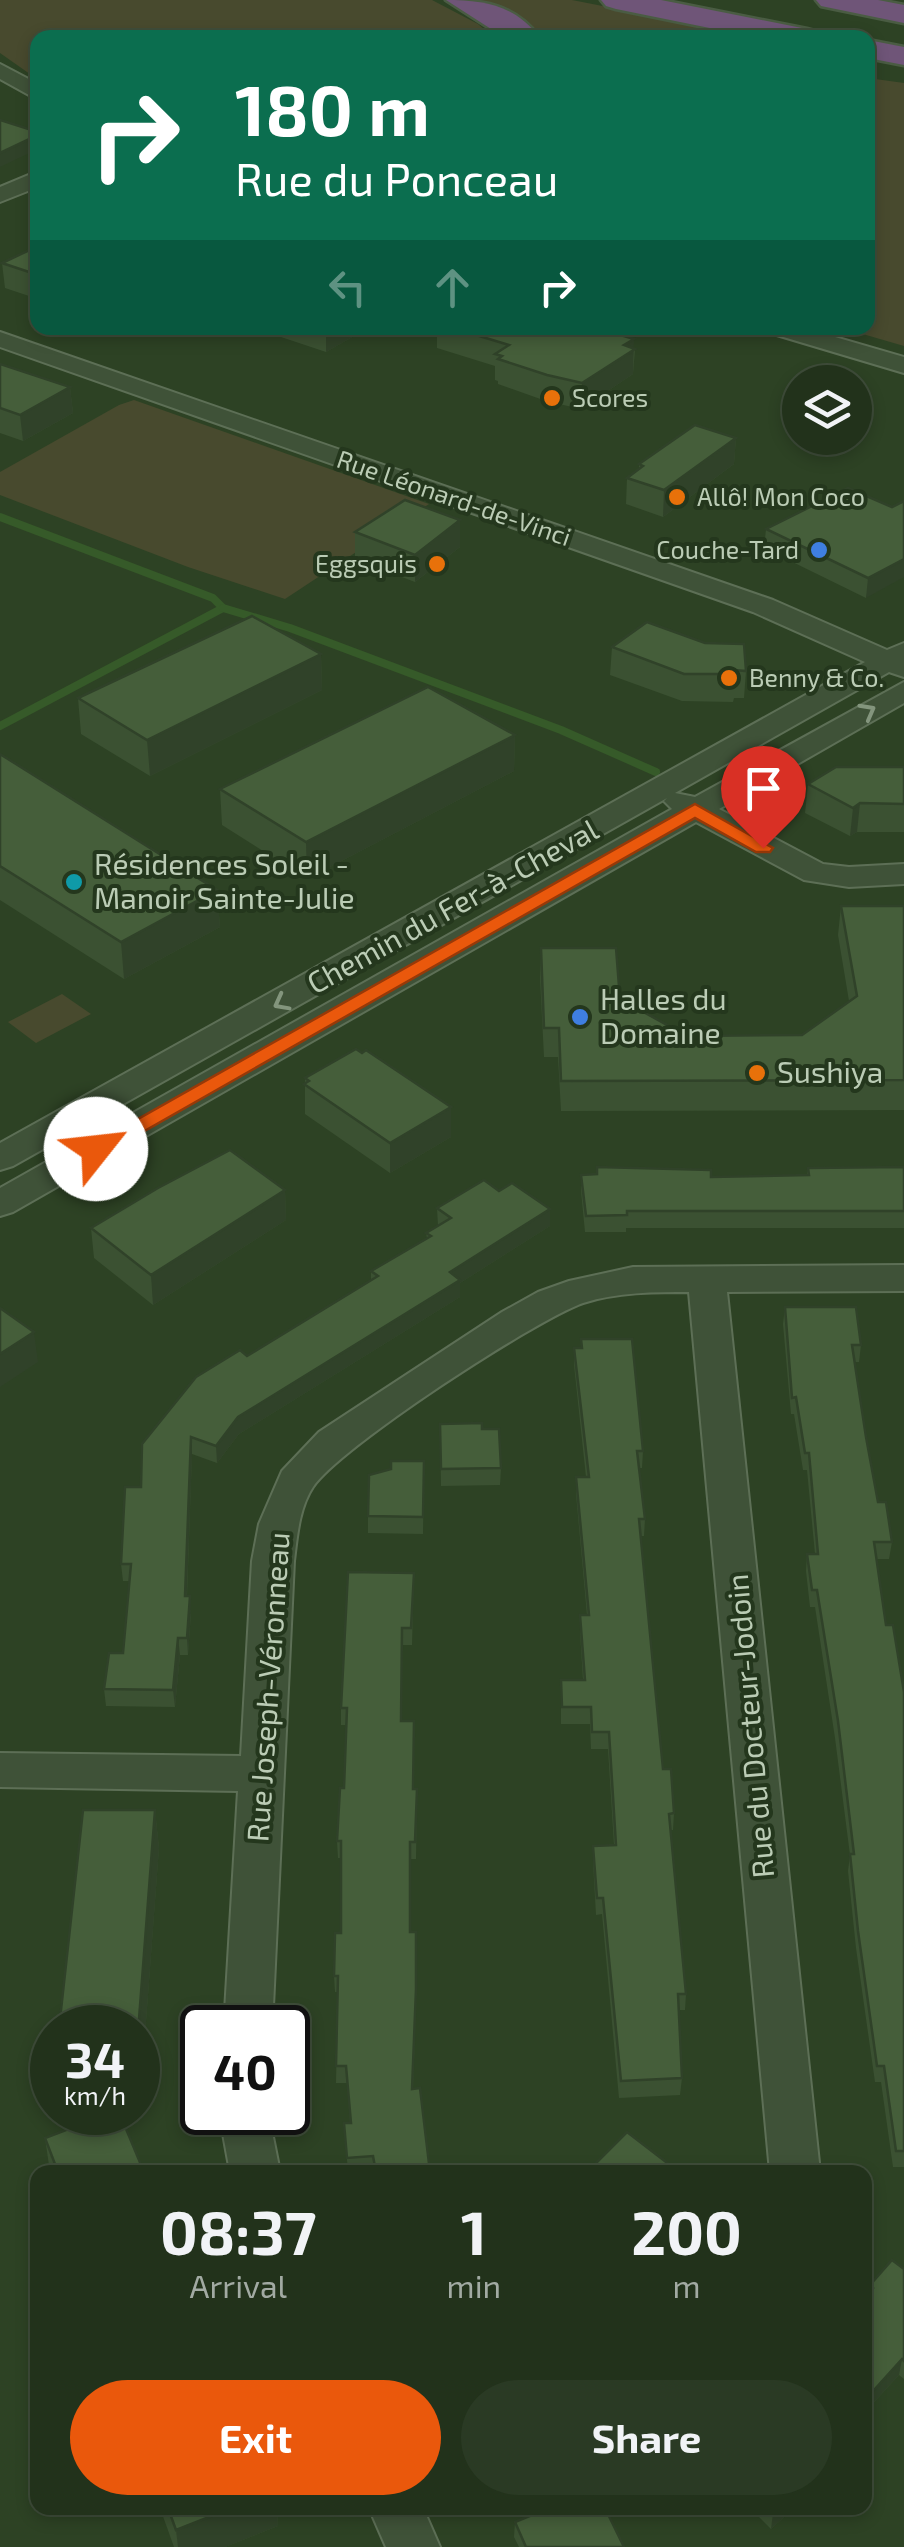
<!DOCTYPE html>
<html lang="en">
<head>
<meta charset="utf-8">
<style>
	body { margin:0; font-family:"Exo 2",sans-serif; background:#2a3a24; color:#f1f3f6; height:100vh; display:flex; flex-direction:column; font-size:38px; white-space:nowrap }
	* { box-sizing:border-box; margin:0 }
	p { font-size:32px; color:#a2aaa3 }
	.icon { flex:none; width:55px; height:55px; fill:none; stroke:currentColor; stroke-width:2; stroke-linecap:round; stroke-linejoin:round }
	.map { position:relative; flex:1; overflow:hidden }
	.side { position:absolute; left:30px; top:2165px; width:842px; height:350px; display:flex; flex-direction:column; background:#22321b; border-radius:20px; box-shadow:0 5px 15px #0003,0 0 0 2px #3f4d3a }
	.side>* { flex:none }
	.guide { position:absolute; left:30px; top:30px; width:845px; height:305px; border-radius:20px; box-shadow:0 5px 15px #0003,0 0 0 2px #3f4d3a; background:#0b6e4f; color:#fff; overflow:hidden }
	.buttons { position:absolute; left:782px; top:365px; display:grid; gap:20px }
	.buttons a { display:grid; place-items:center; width:90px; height:90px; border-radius:50%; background:#22321b; box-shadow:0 5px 15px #0003,0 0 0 2px #3f4d3a; font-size:50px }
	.speed { position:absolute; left:30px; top:2005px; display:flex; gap:20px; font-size:50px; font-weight:700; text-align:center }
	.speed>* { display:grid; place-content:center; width:130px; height:130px; border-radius:50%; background:#22321b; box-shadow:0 5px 15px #0003,0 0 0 2px #3f4d3a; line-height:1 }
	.speed small { font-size:25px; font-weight:400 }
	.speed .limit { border:5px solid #111; border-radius:15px; background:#fff; color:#111 }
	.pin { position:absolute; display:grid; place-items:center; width:85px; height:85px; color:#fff; margin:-102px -42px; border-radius:50% 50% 50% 0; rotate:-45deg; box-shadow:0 0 10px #0007 }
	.pin .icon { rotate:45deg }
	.me { position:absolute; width:110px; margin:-55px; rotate:61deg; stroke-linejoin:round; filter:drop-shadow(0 0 8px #0008) }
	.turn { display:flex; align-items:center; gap:35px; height:210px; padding:0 40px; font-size:45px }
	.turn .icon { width:130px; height:130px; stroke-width:2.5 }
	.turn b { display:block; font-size:70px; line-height:85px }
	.lanes { display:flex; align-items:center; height:95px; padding:0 40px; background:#0003; justify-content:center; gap:50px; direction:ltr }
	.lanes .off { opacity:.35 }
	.eta { display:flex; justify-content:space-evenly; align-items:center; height:170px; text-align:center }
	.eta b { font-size:60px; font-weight:700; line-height:70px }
	.button { display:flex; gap:20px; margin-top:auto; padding:20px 40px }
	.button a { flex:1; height:115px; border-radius:60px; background:#ea580c; color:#fff; font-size:40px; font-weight:700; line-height:115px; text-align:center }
	.button a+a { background:#2a3a24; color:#f1f3f6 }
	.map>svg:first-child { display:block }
</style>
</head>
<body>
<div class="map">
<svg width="904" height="2547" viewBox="0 0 904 2547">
	<rect width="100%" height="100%" fill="#2d4224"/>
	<g fill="#484a2e">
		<path d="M0 0H432L478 24 493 37 38 38 37 79 0 53Z"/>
		<path d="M479 0H572L760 37H541L507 13Z"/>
		<path d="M868 78 904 83V346L842 328H868Z"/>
		<path d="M134 400 429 504 285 599 188 567 0 495V472L119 405Z"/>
		<path d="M62 994 91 1014 36 1043 8 1022Z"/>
	</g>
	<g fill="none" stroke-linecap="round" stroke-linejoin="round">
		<g stroke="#365a29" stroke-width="8">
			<path d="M0 517 213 598 223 608 0 726"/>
			<path d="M223 608 290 628 561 730 656 772"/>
		</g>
		<g stroke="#5d6f56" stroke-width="4">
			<g id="minor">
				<path d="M0 64 38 84V100L0 79Z"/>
				<path d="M38 171V187L0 202V187Z"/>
				<path d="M767 328H804L904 357V373L770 333Z"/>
				<path d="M0 332 773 600 887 650 904 643V677L889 672 675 793 695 797 904 682V703L719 809 823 864 849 867 904 864V884L849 887 804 880 696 822 13 1212 0 1216V1188L672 809 664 801 667 798 13 1166 0 1170V1143L865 662 753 612 0 347Z"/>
				<path d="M904 1265V1291L727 1292 820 2172H770L689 1292C654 1292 618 1292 583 1303 535 1320 340 1447 313 1487 299 1508 297 1537 294 1561L272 2028H224L238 1791 0 1787V1753L241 1756 252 1561 259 1524 282 1471 319 1432 502 1312 538 1292 569 1281 633 1267Z"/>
				<path d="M219 2112H268L280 2172H230Z"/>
				<path d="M369 2508H423L440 2547H386Z"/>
			</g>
		</g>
		<g stroke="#4a5c43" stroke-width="5">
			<g id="highway">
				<path d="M446 0C484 0 515 5 540 38H505Z"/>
				<path d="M601 0H661L807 29 818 32 822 38H759L616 9 606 6Z"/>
				<path d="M816 0H878L904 5V23L821 6Z"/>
				<path d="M868 40 904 47V65L868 58Z"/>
			</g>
		</g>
		<use href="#minor" fill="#3f5238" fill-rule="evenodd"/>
		<use href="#highway" fill="#6f5578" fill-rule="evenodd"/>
	</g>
	<g fill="#3b5132">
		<path d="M38 246V299L5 288 2 263Z"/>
		<path d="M272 328H368L326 352 272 334Z"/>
		<path d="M404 328H567L635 349 633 374 581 409 546 401 498 384V381L495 380V366L437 348V337Z"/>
		<path d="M0 364 70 387 73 413 23 441 0 433Z"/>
		<path d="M736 438 734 464 663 517 626 504 627 478 639 470V464Z"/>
		<path d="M892 507 866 598 764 548 766 529Z"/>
		<path d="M460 520V547L415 582 355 559V532Z"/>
		<path d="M612 647 746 671 744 698H734L733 702 682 701 610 675Z"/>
		<path d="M321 654 322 690 150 776 81 734 78 698Z"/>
		<path d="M515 735 514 771 307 879 222 825 220 789Z"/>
		<path d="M0 754 217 890 220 927 124 979 0 900Z"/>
		<path d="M904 767V832H857L850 836 805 813 808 784Z"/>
		<path d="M841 906H904V1110L561 1111 558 1057H544L540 978 541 948 620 999 687 1036 802 1035 849 1001 838 935Z"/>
		<path d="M305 1078 451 1137 390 1173 305 1114Z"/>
		<path d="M597 1167 711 1177 807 1175 808 1168 904 1167V1228H626V1232H585L581 1191V1175L596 1174Z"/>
		<path d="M285 1190 286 1220 153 1305 94 1258 91 1228Z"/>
		<path d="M499 1191 550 1209V1226L460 1283V1297L239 1434 217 1463 192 1454 187 1596 191 1613 188 1655H180L175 1707 106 1706 104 1689 123 1653 130 1581H123L121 1564 141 1487 247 1356 371 1280V1271L427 1238 426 1233 438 1226 437 1208Z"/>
		<path d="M785 1307 861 1345 859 1362H855L866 1437 878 1502 892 1542 889 1559H876L886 1625 904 1692V2167H893L881 2082H875L856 1948 848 1871 850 1855 835 1738 815 1607H810L806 1571 807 1554H815L807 1470H803L794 1414H791L783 1324Z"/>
		<path d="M581 1339 643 1451 642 1468H639L645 1519 644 1536H641L663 1769 674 1813 673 1830H671L686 1994 685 2010H679L682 2078 680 2095 619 2098 602 1914 596 1915 593 1862V1846L614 1845 608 1749H591L590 1724H561V1680H583L580 1632V1615H587L576 1494V1477H586L574 1365V1348H581Z"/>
		<path d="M440 1424 482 1429 501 1468 500 1485 441 1486Z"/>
		<path d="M424 1461 423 1534 368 1533V1516Z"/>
		<path d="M414 1573 412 1645H402V1721L414 1789H417L416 1859H410V1932L416 1949V2006L413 2089 430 2172H348L344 2123H350L347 2083H336L338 1992H335L334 1976 341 1933V1858H338L337 1841 344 1788 346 1725H341V1708Z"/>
		<path d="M155 1810 159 1848 141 2089H138V2028Z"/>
		<path d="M45 2138 144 2172H50Z"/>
		<path d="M904 2269V2379L899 2375 865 2412V2297L868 2293 870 2285Z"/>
		<path d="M160 2508H277L278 2526 225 2547H174Z"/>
		<path d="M750 2508H794L771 2529Z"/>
		<path d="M515 2522 624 2547H519L514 2537Z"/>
	</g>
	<g fill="#304229">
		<path d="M38 135V149L0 167V153Z"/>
		<path d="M326 328H368L326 352Z"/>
		<path d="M634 339 633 374 581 409 582 383 624 345Z"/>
		<path d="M70 387 73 413 23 441 20 415Z"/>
		<path d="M736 438 734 464 663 517 664 490Z"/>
		<path d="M460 520V547L415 582V555Z"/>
		<path d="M904 559V577L866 598 868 578Z"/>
		<path d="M321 654 322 690 150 776 147 740Z"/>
		<path d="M515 735 514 771 307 879 306 842Z"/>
		<path d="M860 803 857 832 850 836 853 808Z"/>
		<path d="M217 890 220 927 124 979 121 942Z"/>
		<path d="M451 1107V1137L390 1173V1143Z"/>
		<path d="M285 1190 286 1220 153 1305 151 1275Z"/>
		<path d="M550 1209V1226L460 1283V1297L239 1434 217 1463 216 1446 238 1417 450 1272Z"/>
		<path d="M34 1332 38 1362 0 1387V1354Z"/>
		<path d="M191 1437 192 1454 186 1613 185 1596Z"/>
		<path d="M190 1596 191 1613 188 1655 187 1638Z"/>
		<path d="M178 1638 180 1655 175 1707 173 1690Z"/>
		<path d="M155 1810 159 1848 141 2089 138 2064V2032Z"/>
		<path d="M902 2359 899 2375 865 2412V2400Z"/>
		<path d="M232 2508H277L278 2526 225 2547H178L176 2530Z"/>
		<path d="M779 2508H794L771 2529 773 2513Z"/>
	</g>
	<g fill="#455e3a" stroke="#304229" stroke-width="2.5">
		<path d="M0 120 38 132V135L0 153Z"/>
		<path d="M38 246V275L2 263Z"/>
		<path d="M453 328H567L586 333 597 328 634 339 624 345 635 349 582 383 547 375 498 359 502 356 495 354 509 345Z"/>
		<path d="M0 364 70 387 20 415 0 408Z"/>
		<path d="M695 425 736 438 664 490 627 478 643 466 639 464Z"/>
		<path d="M848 488 892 507 904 501V559L868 578 766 529Z"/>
		<path d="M405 500 460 520 415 555 355 532Z"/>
		<path d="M252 616 321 654 147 740 78 698Z"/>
		<path d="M647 622 705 643 744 644 746 671 735 670V674H684L612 647Z"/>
		<path d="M428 687 515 735 306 842 220 789Z"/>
		<path d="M0 754 217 890 121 942 0 866Z"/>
		<path d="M836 767H904V804L860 803 853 808 808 784Z"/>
		<path d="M841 906H904V1080L561 1081 559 1028H544L541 948H616L620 999 687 1036 802 1035 857 996Z"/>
		<path d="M356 1049 362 1053 366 1050 451 1107 390 1143 304 1084 309 1081 305 1078Z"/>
		<path d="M230 1150 285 1190 151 1275 91 1228 158 1188Z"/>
		<path d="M597 1167 711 1170V1177L809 1175 808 1168 904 1167V1211H627V1215L586 1216 581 1175 597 1174Z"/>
		<path d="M484 1180 499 1191 512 1183 550 1209 450 1272 460 1280 238 1417 216 1446 191 1437 185 1596H190L187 1638H178L173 1690 104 1689 109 1653H123L131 1564H121L125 1487H141L142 1444 196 1377 240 1350 247 1356 378 1276 371 1271 431 1236 426 1233 451 1218 437 1208Z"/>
		<path d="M785 1307H856L861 1345H852L866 1437 878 1502H886L892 1542H874L886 1625H893L904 1692V2151H896L884 2066H877L858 1931 850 1854H854L838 1721 817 1590H812L807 1554H818L809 1453H805L796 1397 792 1398Z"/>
		<path d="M0 1308 34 1332 0 1354Z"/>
		<path d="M581 1339H632L643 1451H637L645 1519H639L663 1769H671L674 1813 669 1814 686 1994H678L682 2078 621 2081 603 1898H597L593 1846 616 1845 609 1732H592L591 1707H562L561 1680H585L580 1615H589L576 1477H589L574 1348H582Z"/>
		<path d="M482 1423V1429H499L501 1468 441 1469 440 1424Z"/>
		<path d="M391 1461H424L423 1517 368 1516 369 1475 391 1469Z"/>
		<path d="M348 1572 414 1573 411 1628H402L401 1721H414L413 1789H417L415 1842H410V1932H416V1989L412 2089 420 2088 430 2172H376L373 2156 347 2158 344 2123H351L346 2066H336L338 1976H334L335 1933H341V1841H337L340 1788H344L347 1708H341Z"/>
		<path d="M83 1810H155L138 2032V2028H59Z"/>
		<path d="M113 2112H119L144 2172H58L45 2138Z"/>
		<path d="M627 2132 679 2172H587Z"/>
		<path d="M892 2260 904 2269V2361L902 2359 865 2400V2297L873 2288 870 2285Z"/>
		<path d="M168 2508H232L176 2530Z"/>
		<path d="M549 2508H605L624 2547H526L515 2522Z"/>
		<path d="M768 2508H779L773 2513Z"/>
	</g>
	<defs><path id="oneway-chevron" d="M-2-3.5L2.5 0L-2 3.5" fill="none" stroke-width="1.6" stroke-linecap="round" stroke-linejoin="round" transform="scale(2.5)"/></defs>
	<g stroke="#83957d">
		<use href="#oneway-chevron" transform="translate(868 711) rotate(-29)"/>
		<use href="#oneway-chevron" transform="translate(281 1003) rotate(152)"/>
	</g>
	<path fill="#ea580c" stroke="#983908" stroke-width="2.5" d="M695 804 773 848 770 852H756L695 818 104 1154H89L85 1149Z"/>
	<g fill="#e8710a" stroke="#24371d" stroke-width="4">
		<circle cx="552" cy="398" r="10"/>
		<circle cx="677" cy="497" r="10"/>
		<circle cx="437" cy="564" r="10"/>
		<circle cx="729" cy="678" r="10"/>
		<circle cx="757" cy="1073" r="10"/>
	</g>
	<g fill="#3f7fe0" stroke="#24371d" stroke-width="4">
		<circle cx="819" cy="550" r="10"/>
		<circle cx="580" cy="1017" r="10"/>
	</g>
	<circle fill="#0f9aa8" stroke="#24371d" stroke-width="4" cx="74" cy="882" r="10"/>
	<g text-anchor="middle" stroke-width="8" stroke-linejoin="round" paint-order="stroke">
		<g font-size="25" fill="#bbccb5" stroke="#24371d" text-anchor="start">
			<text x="572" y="407">Scores</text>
			<text x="697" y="506">Allô! Mon Coco</text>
			<text x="799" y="559" text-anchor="end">Couche-Tard</text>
			<text x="417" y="573" text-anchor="end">Eggsquis</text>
			<text x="749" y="687">Benny &amp; Co.</text>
		</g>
		<g font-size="25" fill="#bbccb5" stroke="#24371d">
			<text transform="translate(454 498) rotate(19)" y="9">Rue Léonard-de-Vinci</text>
		</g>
		<g font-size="30" fill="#bbccb5" stroke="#24371d" text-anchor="start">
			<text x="94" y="875">Résidences Soleil -<tspan x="94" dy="34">Manoir Sainte-Julie</tspan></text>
			<text x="600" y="1010">Halles du<tspan x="600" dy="34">Domaine</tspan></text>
			<text x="777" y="1083">Sushiya</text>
		</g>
		<g font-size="30" fill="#bbccb5" stroke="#24371d">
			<text transform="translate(453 907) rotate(-29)" y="10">Chemin du Fer-à-Cheval</text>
			<text transform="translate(269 1687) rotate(-86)" y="10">Rue Joseph-Véronneau</text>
			<text transform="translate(751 1726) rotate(-95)" y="10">Rue du Docteur-Jodoin</text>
		</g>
	</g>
</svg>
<div class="buttons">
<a><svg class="icon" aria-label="layers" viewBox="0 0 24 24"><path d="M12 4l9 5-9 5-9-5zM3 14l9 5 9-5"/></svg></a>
</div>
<div class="speed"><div>34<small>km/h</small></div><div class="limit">40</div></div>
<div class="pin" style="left:763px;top:848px;background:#d93025"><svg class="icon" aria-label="arrive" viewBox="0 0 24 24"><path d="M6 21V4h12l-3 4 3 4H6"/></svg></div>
<svg class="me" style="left:96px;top:1149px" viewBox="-20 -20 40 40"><circle r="19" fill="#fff"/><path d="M0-13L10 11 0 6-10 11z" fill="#ea580c"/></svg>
<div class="guide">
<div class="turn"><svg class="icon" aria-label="right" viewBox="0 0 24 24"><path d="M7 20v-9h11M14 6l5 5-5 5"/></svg><div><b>180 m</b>Rue du Ponceau</div></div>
<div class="lanes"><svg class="icon off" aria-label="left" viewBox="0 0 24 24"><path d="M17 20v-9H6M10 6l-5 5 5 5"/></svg><svg class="icon off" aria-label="ahead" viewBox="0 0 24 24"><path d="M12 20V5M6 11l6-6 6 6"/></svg><svg class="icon" aria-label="right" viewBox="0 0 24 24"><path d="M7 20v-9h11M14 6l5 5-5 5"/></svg></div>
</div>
<section class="side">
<div class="eta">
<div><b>08:37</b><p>Arrival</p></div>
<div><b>1</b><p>min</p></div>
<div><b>200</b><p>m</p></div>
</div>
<div class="button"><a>Exit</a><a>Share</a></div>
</section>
</div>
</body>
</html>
